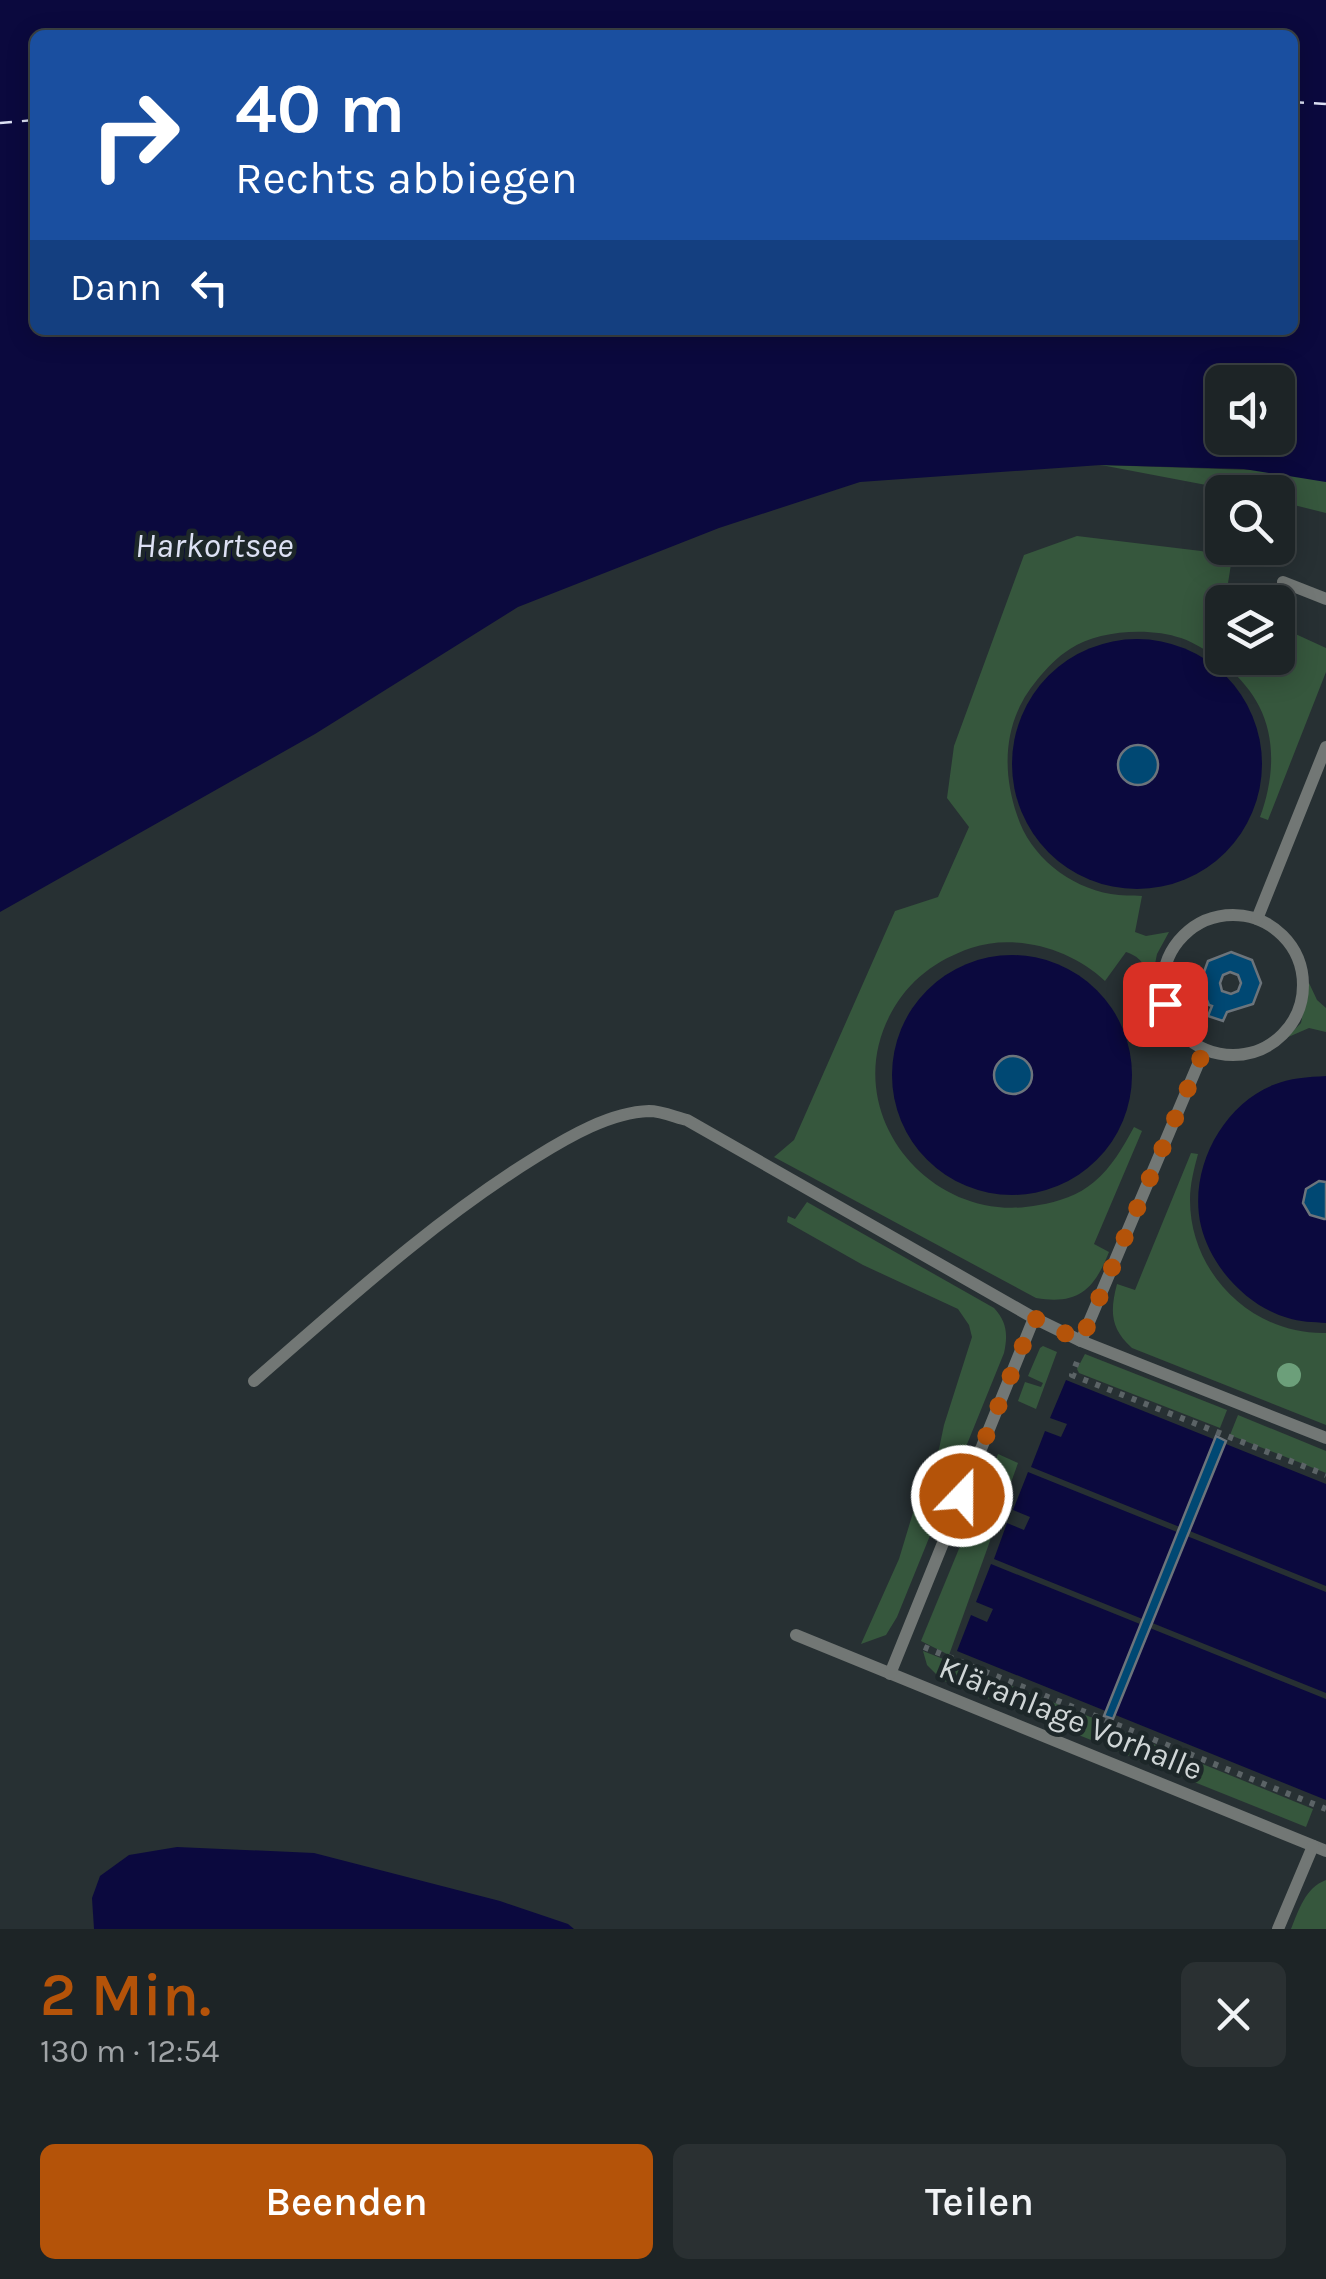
<!DOCTYPE html>
<html lang="de">
<head>
<meta charset="utf-8">
<style>
	body { margin:0; font-family:Karla,sans-serif; background:#2a3032; color:#f1f3f6; height:100vh; display:flex; flex-direction:column; font-size:38px; white-space:nowrap }
	* { box-sizing:border-box; margin:0 }
	p { font-size:32px; color:#a0a4a7 }
	.icon { flex:none; width:55px; height:55px; fill:none; stroke:currentColor; stroke-width:2; stroke-linecap:round; stroke-linejoin:round }
	.map { position:relative; height:1929px; overflow:hidden }
	.details { display:flex; flex-direction:column; background:#1d2426; flex:1 }
	.details>* { flex:none }
	.guide { position:absolute; left:30px; top:30px; width:1268px; height:305px; border-radius:15px; box-shadow:0 5px 25px #0003,0 0 0 2px #3b4143; background:#1a4fa0; color:#fff; overflow:hidden }
	.controls { position:absolute; left:1205px; top:365px; display:grid; gap:20px }
	.controls a { display:grid; place-items:center; width:90px; height:90px; border-radius:15px; background:#1d2426; box-shadow:0 5px 25px #0003,0 0 0 2px #3b4143; font-size:50px }
	.pin { position:absolute; display:grid; place-items:center; width:85px; height:85px; color:#fff; margin:-42px; border-radius:20px; box-shadow:0 5px 15px #0006 }
	.me { position:absolute; width:110px; margin:-55px; rotate:22deg; stroke-linejoin:round; filter:drop-shadow(0 0 8px #0008) }
	.turn { display:flex; align-items:center; gap:35px; height:210px; padding:0 40px; font-size:45px }
	.turn .icon { width:130px; height:130px; stroke-width:2.5 }
	.turn b { display:block; font-size:70px; line-height:85px }
	.then { display:flex; align-items:center; height:95px; padding:0 40px; background:#0003; gap:20px; font-size:38px }
	.round { display:grid; place-items:center; flex:none; width:105px; height:105px; border-radius:15px; background:#2a3032 }
	.summary { display:flex; align-items:center; justify-content:space-between; height:170px; padding:0 40px }
	h1 { font-size:60px; font-weight:600; line-height:75px; color:#b45309 }
	.cta { display:flex; gap:20px; margin-top:auto; padding:20px 40px }
	.cta a { flex:1; height:115px; border-radius:15px; background:#b45309; color:#fff; font-size:40px; font-weight:600; line-height:115px; text-align:center }
	.cta a+a { background:#2a3032; color:#f1f3f6 }
	.map>svg:first-child { display:block }
</style>
</head>
<body>
<div class="map">
<svg width="1326" height="1929" viewBox="0 0 1326 1929">
	<rect width="100%" height="100%" fill="#273033"/>
	<g fill="#36573d">
		<path d="M1326 380V513L1278 501V492H1243L1101 465 1251 470 1278 438V382Z"/>
		<path d="M1077 536 1201 551 1232 558 1225 602H1222V658H1278V626L1326 648V672L1268 820 1260 817C1273 782 1277 741 1259 706 1246 679 1210 648 1181 638 1150 627 1097 630 1070 649 1057 657 1047 668 1037 680 1004 719 1001 768 1017 815 1030 856 1069 887 1111 894 1121 896 1132 895 1142 896L1135 932 1146 936 1169 932 1157 954 1151 984C1147 968 1142 957 1126 952L1105 981C1071 949 1016 933 971 948 936 960 909 980 891 1013 837 1113 931 1227 1039 1205 1058 1202 1079 1195 1094 1182 1112 1167 1123 1147 1134 1127L1142 1131 1094 1244 1109 1252C1094 1290 1078 1305 1036 1298L774 1157 794 1140 895 911 938 897 969 827 947 798 954 746 1024 555Z"/>
		<path d="M1309 983 1317 1000 1326 1008V1032L1309 1028 1286 1038 1301 1023Z"/>
		<path d="M1191 1153 1198 1154C1194 1169 1190 1184 1190 1200 1190 1274 1253 1335 1326 1333V1425L1132 1348C1110 1328 1110 1311 1117 1284L1135 1290Z"/>
		<path d="M807 1202 994 1308C1007 1322 1008 1335 1004 1353L897 1617 886 1635 861 1644 899 1559 915 1506 939 1449 944 1425 972 1337 969 1325 958 1309 863 1265 787 1222 788 1216 795 1219Z"/>
		<path d="M1043 1346 1057 1352 1036 1409 1018 1401 1025 1382 1041 1387 1043 1383 1028 1376 1040 1348Z"/>
		<path d="M1085 1354 1227 1410 1220 1428 1079 1373 1077 1369Z"/>
		<path d="M1238 1415 1326 1451V1473L1230 1435Z"/>
		<path d="M998 1454 1018 1463 949 1655 921 1641Z"/>
		<path d="M923 1651 1098 1720 1091 1740 942 1680 927 1665Z"/>
		<path d="M1114 1728 1313 1809 1306 1827 1107 1747Z"/>
		<path d="M1326 1880V1929H1291C1299 1910 1305 1888 1326 1880Z"/>
	</g>
	<g fill="#0b093e" fill-rule="evenodd">
		<path d="M0 0H1326V482L1244 469 1101 465 860 482 719 528 518 607 315 734 0 912ZM35 35H1292V330H35ZM1222 382H1278V438H1222Z"/>
		<circle cx="1137" cy="764" r="125"/>
		<circle cx="1012" cy="1075" r="120"/>
		<path d="M1326 1076V1323C1314 1322 1299 1322 1288 1318 1263 1311 1241 1294 1225 1274 1214 1260 1205 1243 1201 1226 1188 1171 1221 1106 1273 1085 1290 1078 1308 1077 1326 1076Z"/>
		<path d="M1066 1380 1326 1484V1586L1031 1467 1045 1431 1061 1437 1067 1424 1050 1418Z"/>
		<path d="M1028 1472 1326 1592V1693L994 1559 1007 1523 1024 1530 1030 1517 1013 1510Z"/>
		<path d="M991 1564 1326 1699V1800L957 1651 971 1615 987 1622 993 1609 976 1602Z"/>
		<path d="M177 1847 314 1853 500 1901 568 1924 574 1929H94L92 1898 100 1876 129 1855Z"/>
	</g>
	<g fill="none" stroke-linecap="round" stroke-linejoin="round">
		<g stroke="#dde1f4" stroke-width="2.5" stroke-dasharray="12 10" stroke-linecap="butt">
			<path d="M1292 102 1326 104"/>
			<path d="M0 123 35 120"/>
		</g>
	</g>
	<g fill="#004873" stroke="#6c747b" stroke-width="2.5" fill-rule="evenodd">
		<circle cx="1138" cy="765" r="20"/>
		<path d="M1231 952 1252 960 1261 983 1253 1004 1227 1012 1223 1021 1208 1016 1212 1006 1209 1005 1200 983 1208 961ZM1230 972 1238 975 1241 983 1238 991 1231 994 1222 991 1220 983 1223 975Z"/>
		<circle cx="1013" cy="1075" r="19"/>
		<path d="M1319 1181 1326 1182V1219H1324L1310 1215 1303 1203 1306 1189Z"/>
		<path d="M1216 1436 1226 1441 1113 1719 1104 1716Z"/>
	</g>
	<g fill="none" stroke-linecap="round" stroke-linejoin="round">
		<g stroke="#5b6366" stroke-width="6" stroke-dasharray="5 8" stroke-linecap="butt">
			<path d="M1077 1362 1072 1375 1326 1475"/>
			<path d="M924 1647 1326 1809"/>
		</g>
		<g stroke="#727775" stroke-width="12">
			<path d="M1283 582 1326 599"/>
			<circle cx="1233" cy="985" r="70"/>
			<path d="M1257 919 1326 747"/>
			<path d="M1081 1341 1204 1050"/>
			<path d="M254 1381C345 1302 434 1220 536 1157 568 1137 611 1112 649 1111 661 1111 675 1117 687 1120L1034 1318 1081 1341 1326 1438"/>
			<path d="M796 1635 1326 1851"/>
			<path d="M890 1674 1034 1318"/>
			<path d="M1278 1929 1313 1846"/>
		</g>
	</g>
	<circle fill="#6c9f7a" cx="1289" cy="1375" r="12"/>
	<g fill="none" stroke-linecap="round" stroke-linejoin="round">
		<path stroke="#b45309" stroke-width="18" stroke-dasharray="0 32.4" d="M962 1496 1034 1318 1081 1341 1204 1050 1178 1030 1165 1004"/>
	</g>
	<g text-anchor="middle" stroke-width="9" stroke-linejoin="round" paint-order="stroke">
		<g font-size="32" fill="#d0d6d7" stroke="#1d2729">
			<text transform="translate(1071 1718) rotate(22)" y="11">Kläranlage Vorhalle</text>
		</g>
		<g font-size="35" font-style="italic" fill="#dde1f4" stroke="#1d2729">
			<text x="214" y="557">Harkortsee</text>
		</g>
	</g>
</svg>
<div class="controls">
<a><svg class="icon" aria-label="sound" viewBox="0 0 24 24"><path d="M4 9h4l5-4v14l-5-4H4zM17 9q2 3 0 6"/></svg></a>
<a><svg class="icon" aria-label="search" viewBox="0 0 24 24"><circle cx="10" cy="10" r="6"/><path d="M15 15l6 6"/></svg></a>
<a><svg class="icon" aria-label="layers" viewBox="0 0 24 24"><path d="M12 4l9 5-9 5-9-5zM3 14l9 5 9-5"/></svg></a>
</div>
<div class="pin" style="left:1165px;top:1004px;background:#d93025"><svg class="icon" aria-label="arrive" viewBox="0 0 24 24"><path d="M6 21V4h12l-3 4 3 4H6"/></svg></div>
<svg class="me" style="left:962px;top:1496px" viewBox="-20 -20 40 40"><circle r="17" fill="#b45309" stroke="#fff" stroke-width="3"/><path d="M0-11L8 9 0 5-8 9z" fill="#fff"/></svg>
<div class="guide">
<div class="turn"><svg class="icon" aria-label="right" viewBox="0 0 24 24"><path d="M7 20v-9h11M14 6l5 5-5 5"/></svg><div><b>40 m</b>Rechts abbiegen</div></div>
<div class="then">Dann<svg class="icon" aria-label="left" viewBox="0 0 24 24"><path d="M17 20v-9H6M10 6l-5 5 5 5"/></svg></div>
</div>
</div>
<section class="details">
<div class="summary"><div><h1>2 Min.</h1><p>130 m · 12:54</p></div><a class="round"><svg class="icon" aria-label="close" viewBox="0 0 24 24"><path d="M6 6l12 12M18 6L6 18"/></svg></a></div>
<div class="cta"><a>Beenden</a><a>Teilen</a></div>
</section>
</body>
</html>
